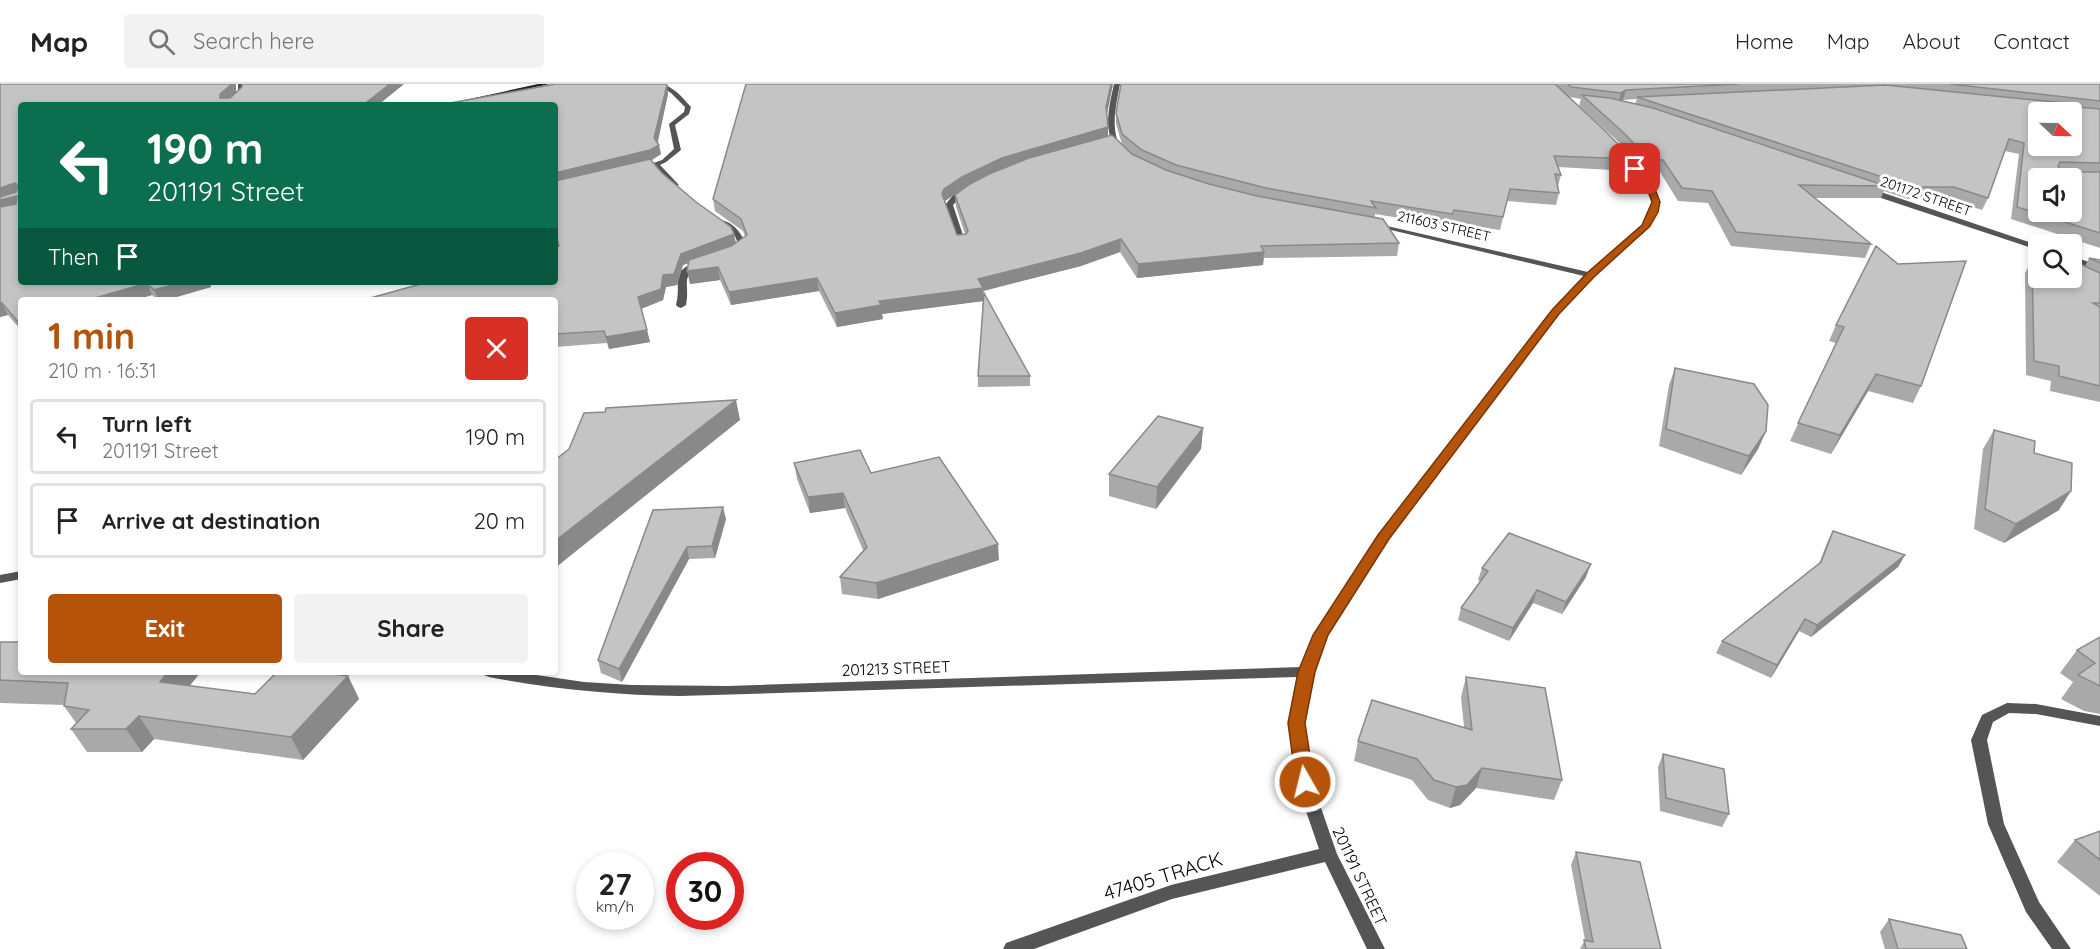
<!DOCTYPE html>
<html lang="en">
<head>
<meta charset="utf-8">
<style>
	body { margin:0; font-family:Quicksand,sans-serif; background:#f2f2f2; color:#222; height:100vh; display:flex; flex-direction:column; font-size:22px; white-space:nowrap }
	* { box-sizing:border-box; margin:0 }
	p { font-size:20px; color:#767676 }
	.icon { flex:none; width:33px; height:33px; fill:none; stroke:currentColor; stroke-width:2; stroke-linecap:round; stroke-linejoin:round }
	.map { position:relative; flex:1; overflow:hidden }
	.drawer { position:absolute; left:18px; top:213px; width:540px; height:378px; display:flex; flex-direction:column; background:#fff; border-radius:6px; box-shadow:0 3px 9px #0003 }
	.drawer>* { flex:none }
	.top-card { position:absolute; left:18px; top:18px; width:540px; height:183px; border-radius:6px; box-shadow:0 3px 9px #0003; background:#0b6e4f; color:#fff; overflow:hidden }
	.needle { width:39px; rotate:112deg }
	.buttons { position:absolute; left:2028px; top:18px; display:grid; gap:12px }
	.buttons a { display:grid; place-items:center; width:54px; height:54px; border-radius:6px; background:#fff; box-shadow:0 3px 9px #0003; font-size:30px }
	.speed { position:absolute; left:576px; top:768px; display:flex; gap:12px; font-size:30px; font-weight:700; text-align:center }
	.speed>* { display:grid; place-content:center; width:78px; height:78px; border-radius:50%; background:#fff; box-shadow:0 3px 9px #0003; line-height:1 }
	.speed small { font-size:15px; font-weight:400 }
	.speed .limit { border:9px solid #d22; background:#fff; color:#111 }
	.pin { position:absolute; display:grid; place-items:center; width:51px; height:51px; color:#fff; margin:-26px; border-radius:12px; box-shadow:0 3px 9px #0006 }
	.me { position:absolute; width:66px; margin:-33px; rotate:352deg; stroke-linejoin:round; filter:drop-shadow(0 0 4px #0008) }
	.turn { display:flex; align-items:center; gap:21px; height:126px; padding:0 30px; font-size:27px }
	.turn .icon { width:78px; height:78px; stroke-width:2.5 }
	.turn b { display:block; font-size:42px; line-height:51px }
	.then { display:flex; align-items:center; height:57px; padding:0 30px; background:#0003; gap:12px; font-size:22px }
	.round { display:grid; place-items:center; flex:none; width:63px; height:63px; border-radius:6px; background:#f2f2f2 }
	.summary { display:flex; align-items:center; justify-content:space-between; height:102px; padding:0 30px }
	h1 { font-size:36px; font-weight:800; line-height:45px; color:#b45309 }
	.action { display:flex; gap:12px; margin-top:auto; padding:12px 30px }
	.action a { flex:1; height:69px; border-radius:6px; background:#b45309; color:#fff; font-size:24px; font-weight:800; line-height:69px; text-align:center }
	.action a+a { background:#f2f2f2; color:#222 }
	ul { padding:0; list-style:none }
	li { display:flex; align-items:center; gap:18px; height:75px; margin:0 12px 9px; padding:0 18px; border:3px solid #e0e0e0; border-radius:6px }
	li div { flex:1 }
	li b { display:block; font-size:22px }
	li em { font-style:normal }
	header { display:flex; align-items:center; gap:36px; box-sizing:border-box; height:84px; padding:0 30px; background:#fff; border-bottom:2px solid #e0e0e0 }
	header strong { font-size:28px }
	nav { display:flex; gap:33px; margin-inline-start:auto; font-size:21px }
	.search { width:420px; height:54px; background:#f2f2f2; display:flex; align-items:center; gap:15px; box-sizing:border-box; padding:0 21px; border-radius:6px; color:#767676; font-size:22px }
	.map>svg:first-child { display:block }
</style>
</head>
<body>
<header>
<strong>Map</strong>
<div class="search"><svg class="icon" aria-label="search" viewBox="0 0 24 24"><circle cx="10" cy="10" r="6"/><path d="M15 15l6 6"/></svg>Search here</div>
<nav><a>Home</a><a>Map</a><a>About</a><a>Contact</a></nav>
</header>
<div class="map">
<svg width="2100" height="865" viewBox="0 0 2100 865">
	<rect width="100%" height="100%" fill="#fff"/>
	<g fill="none" stroke-linecap="round" stroke-linejoin="round">
		<g fill="#555" fill-rule="evenodd">
			<path d="M238 0H244V10L232 21H225L238 9Z"/>
			<path d="M657 0C672 0 682 13 691 23L689 30 675 41 681 66 666 78 660 81 679 101 675 103 654 83 649 84 645 82 662 76 674 65 669 40 684 28 685 23 671 9Z"/>
			<path d="M1114 0H1120C1116 22 1110 44 1121 65L1118 67 1116 66C1103 45 1109 23 1114 0Z"/>
			<path d="M1618 69H1622L1653 99 1660 118 1649 144 1593 193 1558 230 1388 455 1328 551 1313 588 1303 639 1312 698 1337 770 1385 865H1367L1325 778 1172 815 1034 865H1003L1006 859 1171 801 1319 765 1296 698 1289 639 1298 593 680 612C615 611 553 605 489 593L484 591 482 588H516L584 598 632 601 728 602 1301 583 1314 551 1379 451 1552 226 1584 192 1370 141 1374 139 1588 188 1642 141 1652 118 1647 102 1618 71Z"/>
			<path d="M969 103H972V107L960 114 953 121 966 160 962 162 958 160 945 121 954 110Z"/>
			<path d="M1863 104H1869L2038 161V166L1863 108Z"/>
			<path d="M718 136C733 136 743 151 747 163 744 167 738 170 733 169V165L739 162 735 152 718 140Z"/>
			<path d="M2072 172 2100 182V188L2072 178Z"/>
			<path d="M703 176 707 179 706 181C677 191 691 199 686 221L681 224 678 223 676 221C683 196 666 187 703 176Z"/>
			<path d="M21 487V495L0 499V491Z"/>
			<path d="M2007 619 2036 620 2100 632V642L2036 630 2009 629 1993 638 1987 656 2004 740 2039 818 2071 865H2052L2026 828 1988 740 1971 656 1982 631Z"/>
		</g>
		<path fill="#222" fill-rule="evenodd" d="M538 0H550L454 21H442Z"/>
	</g>
	<g fill="#a9a9a9" fill-rule="evenodd">
		<path d="M0 0H236V8L242 3V0H404L378 21H21L209 198 211 203 166 216H158L152 211 135 216H21V246L8 231 0 233Z"/>
		<path d="M746 0H1113L1107 30 1108 53 1122 60 1116 40V29L1121 0H2100V164L2011 135 2019 70 2005 67 1988 114 1982 126 1948 115H1908L1884 107 1881 114H1815L1871 160 1865 174 1731 162 1708 119 1678 117 1660 88H1644L1623 62 1579 22 1581 15 1569 13 1633 75 1630 87 1558 83 1561 91 1558 102 1559 109 1556 121 1507 117 1500 146 1451 139 1450 142 1375 130V133L1399 159 1397 172 1264 174 1263 181 1137 194 1120 168 1081 182 983 207 984 216 1030 292V302L978 303V292L983 217 882 230 883 235 837 243 819 207 731 221 720 196 690 200 689 179 683 181 677 201 666 203 663 216 641 225 650 258 609 265 607 259 555 263V216L559 162 668 10 657 59 661 70 651 76 662 89 734 150 736 159 745 152 743 147 715 127 713 115ZM1637 15 1635 20 1621 17 1623 16ZM966 103 955 111 956 123 965 150 957 151 945 117Z"/>
		<path d="M1876 162 1921 302 1913 319 1868 307 1831 370 1790 357 1836 259 1829 257 1836 241Z"/>
		<path d="M2089 174 2100 176V318L2050 307 2051 297 2026 291 2025 189 2032 176 2078 179 2085 182Z"/>
		<path d="M1675 284 1766 347 1758 365 1741 391 1659 362 1669 301Z"/>
		<path d="M1203 344 1201 365 1156 425 1109 412V390Z"/>
		<path d="M1994 346 2034 369 2059 426 2004 459 1974 445 1983 365Z"/>
		<path d="M794 379 871 389 999 476 878 515 842 510 840 493 863 466 845 424 810 429 797 395Z"/>
		<path d="M653 426 726 435 715 474 689 475 622 598 601 589 598 576Z"/>
		<path d="M1833 447 1905 471 1898 483 1811 553 1799 547 1771 594 1716 569 1722 557 1819 480 1827 459Z"/>
		<path d="M1482 484 1586 493 1562 530 1533 519 1509 557 1458 536 1461 524 1480 497 1478 496Z"/>
		<path d="M2100 553V630L2084 627 2061 615 2073 598 2060 589 2077 566Z"/>
		<path d="M0 558 190 602 255 610 348 592 359 615 303 676 154 655 142 668H87L71 645 76 639 64 622 65 621 0 619Z"/>
		<path d="M1466 593 1562 696 1554 716 1476 704 1460 721 1450 724 1428 716 1412 696 1354 677 1358 657 1464 643 1461 613Z"/>
		<path d="M1663 670 1729 730 1722 743 1660 727 1658 683Z"/>
		<path d="M2100 747V812L2057 778 2075 756Z"/>
		<path d="M1576 768 1661 865H1580L1585 856 1571 781Z"/>
		<path d="M1889 835 1967 865H1885L1880 848Z"/>
	</g>
	<g fill="#898989">
		<path d="M232 0H236V8L223 19 220 14V10Z"/>
		<path d="M390 0H404L378 21H363Z"/>
		<path d="M1111 0H1113L1106 34V23Z"/>
		<path d="M667 1 668 10 657 62 659 61 661 70 652 76 555 100V89L654 54Z"/>
		<path d="M1626 6 1623 16 1618 19 1621 9Z"/>
		<path d="M1108 43V54L1002 86 962 105 945 117 942 110 944 105 962 93 1002 74Z"/>
		<path d="M15 99 20 109 17 112 21 120 0 128V104Z"/>
		<path d="M734 150 736 161 683 181 677 201 666 203 663 216 641 225 638 213 663 191 681 170Z"/>
		<path d="M1121 155 1120 168 1081 182 983 207 984 217 882 230 883 235 837 243 835 229 879 217 978 195Z"/>
		<path d="M1264 168 1263 181 1137 194 1138 180Z"/>
		<path d="M718 183 720 196 690 200 687 187Z"/>
		<path d="M817 194 819 207 731 221 729 208Z"/>
		<path d="M183 198H209L211 203 166 216H159L154 206Z"/>
		<path d="M147 199 152 211 135 216H88Z"/>
		<path d="M0 219H2L8 231 0 233Z"/>
		<path d="M647 246 650 258 609 265 606 253Z"/>
		<path d="M1876 290 1868 307 1831 370 1840 351Z"/>
		<path d="M736 316 740 336 555 484V457Z"/>
		<path d="M1203 344 1201 365 1156 425 1157 403Z"/>
		<path d="M1766 347 1758 365 1741 391 1749 372Z"/>
		<path d="M2071 407 2059 426 2004 459 2016 440Z"/>
		<path d="M843 409 845 424 810 429 808 413Z"/>
		<path d="M723 423 726 435 715 474 712 462Z"/>
		<path d="M998 460 999 476 878 515 876 499Z"/>
		<path d="M687 463 689 475 622 598 619 585Z"/>
		<path d="M1905 471 1898 483 1811 553 1817 541Z"/>
		<path d="M1591 480 1586 493 1562 530 1566 518Z"/>
		<path d="M1537 506 1533 519 1509 557 1513 544Z"/>
		<path d="M1805 535 1799 547 1771 594 1777 581Z"/>
		<path d="M168 588H201L174 621 160 598Z"/>
		<path d="M348 592 359 615 303 676 291 653Z"/>
		<path d="M139 632 154 655 142 668 126 645Z"/>
		<path d="M1482 684 1476 704 1460 721 1450 724 1456 703Z"/>
	</g>
	<g fill="#c4c4c4" stroke="#898989" stroke-width="1.5" fill-rule="evenodd">
		<path d="M0 0H232L220 10V14H230L242 3V0H390L363 21H21V198H183L154 206 147 199 88 216H21V240H20L2 219H0V123L16 120 17 112 0 116V113L16 108 18 101 15 99 0 104Z"/>
		<path d="M556 0H665L667 1 654 54 659 61 650 66 555 89V21H439Z"/>
		<path d="M746 0H1111L1106 23 1108 43 1002 74 962 93 944 105 942 110 957 151 966 150 968 147 955 111 970 100 989 90 1029 74 1112 51 1132 70 1166 86 1209 100 1257 112 1383 135 1399 159 1261 162 1264 168 1138 180 1121 155 1081 169 978 195 983 204 879 217 881 221 835 229 817 194 729 208 718 183 687 187 689 176 731 162 747 151 741 135 713 115Z"/>
		<path d="M1121 0H1555L1604 46 1633 75 1554 72 1561 91 1555 90 1559 109 1510 105 1503 133 1454 126 1452 130 1371 117 1376 124 1266 104 1176 81 1142 66 1122 50 1116 29Z"/>
		<path d="M1568 0H1739L1626 6 1621 9 1571 3Z"/>
		<path d="M1950 0H2100V17Z"/>
		<path d="M1885 1 2075 20 2077 23 2100 25V79L2060 78 2058 82 2060 85H2076L2078 88H2100V149L2017 123 2024 59 2009 55 1988 114 1954 103H1913L1637 13ZM2038 28H2072V62H2038ZM2038 94H2072V128H2038Z"/>
		<path d="M1582 11 1610 14 1653 24 1886 102 1799 101 1871 160 1736 148 1712 107 1682 104 1663 76 1648 75 1626 51Z"/>
		<path d="M650 75 662 89 696 118 731 143 734 150 681 170 674 190 663 191 661 205 638 213 647 246 606 253 604 247 555 250V216H363L428 198H555V163L559 162 555 147V97Z"/>
		<path d="M1876 162 1898 180 1966 177 1921 302 1876 290 1840 351 1798 339 1844 243 1836 241Z"/>
		<path d="M2072 174H2077L2078 179 2100 189V219H2093L2100 223V302L2059 292V282L2034 277 2032 176H2038V194H2072Z"/>
		<path d="M2089 174 2100 176V179Z"/>
		<path d="M984 209 1030 292H978Z"/>
		<path d="M1675 284 1754 300 1768 321 1766 347 1749 372 1666 345Z"/>
		<path d="M736 316 555 457V376L569 365 584 329 605 328 606 324Z"/>
		<path d="M1158 332 1203 344 1157 403 1109 390Z"/>
		<path d="M1994 346 2035 357 2034 369 2072 379 2071 407 2016 440 1985 425Z"/>
		<path d="M860 366 871 389 939 373 998 460 876 499 840 493 867 463 843 409 808 413 794 379Z"/>
		<path d="M723 423 712 462 687 463 619 585 598 576 653 426Z"/>
		<path d="M1833 447 1905 471 1817 541 1805 535 1777 581 1722 557 1821 478Z"/>
		<path d="M1509 449 1591 480 1566 518 1537 506 1513 544 1461 524 1488 487 1482 484Z"/>
		<path d="M2100 553V602L2078 591 2095 579 2077 566Z"/>
		<path d="M0 558H21V588H168L160 598 255 610 277 588H319L348 592 291 653 139 632 126 645H71L89 626 64 622 68 599 0 596Z"/>
		<path d="M1466 593 1545 604 1562 696 1482 684 1467 701 1456 703 1434 696 1417 675 1358 657 1372 616 1472 646Z"/>
		<path d="M1663 670 1724 685 1729 730 1666 714Z"/>
		<path d="M2100 747V776L2075 756Z"/>
		<path d="M1576 768 1640 778 1661 865H1586L1584 856 1593 858Z"/>
		<path d="M1889 835 1961 851 1967 865H1898Z"/>
	</g>
	<path fill="#b45309" stroke="#753606" stroke-width="1.5" d="M1635 83 1653 100 1660 118 1658 128 1650 142 1594 193 1559 230 1389 455 1328 551 1315 588 1305 639 1314 698 1311 703 1305 705 1298 703 1296 698 1288 639 1298 588 1313 551 1378 451 1552 226 1587 189 1642 141 1652 118 1646 102 1631 85Z"/>
	<g text-anchor="middle" stroke-width="6" stroke-linejoin="round" paint-order="stroke">
		<g font-size="14" fill="#000" stroke="#fff">
			<text transform="translate(1926 112) rotate(19)" y="5">201172 STREET</text>
			<text transform="translate(1444 142) rotate(13)" y="5">211603 STREET</text>
		</g>
		<g font-size="16" fill="#000" stroke="#fff">
			<text transform="translate(896 584) rotate(-2)" y="6">201213 STREET</text>
			<text transform="translate(1360 792) rotate(65)" y="6">201191 STREET</text>
		</g>
		<g font-size="20" fill="#000" stroke="#fff">
			<text transform="translate(1163 792) rotate(-17)" y="7">47405 TRACK</text>
		</g>
	</g>
</svg>
<div class="buttons">
<a><svg class="needle" viewBox="-14 -14 28 28"><path d="M0-13l5 13h-10z" fill="#e53935"/><path d="M0 13l5-13h-10z" fill="#767676"/></svg></a>
<a><svg class="icon" aria-label="sound" viewBox="0 0 24 24"><path d="M4 9h4l5-4v14l-5-4H4zM17 9q2 3 0 6"/></svg></a>
<a><svg class="icon" aria-label="search" viewBox="0 0 24 24"><circle cx="10" cy="10" r="6"/><path d="M15 15l6 6"/></svg></a>
</div>
<div class="speed"><div>27<small>km/h</small></div><div class="limit">30</div></div>
<div class="pin" style="left:1635px;top:85px;background:#d93025"><svg class="icon" aria-label="arrive" viewBox="0 0 24 24"><path d="M6 21V4h12l-3 4 3 4H6"/></svg></div>
<svg class="me" style="left:1305px;top:698px" viewBox="-20 -20 40 40"><circle r="17" fill="#b45309" stroke="#fff" stroke-width="3"/><path d="M0-11L8 9 0 5-8 9z" fill="#fff"/></svg>
<div class="top-card">
<div class="turn"><svg class="icon" aria-label="left" viewBox="0 0 24 24"><path d="M17 20v-9H6M10 6l-5 5 5 5"/></svg><div><b>190 m</b>201191 Street</div></div>
<div class="then">Then<svg class="icon" aria-label="arrive" viewBox="0 0 24 24"><path d="M6 21V4h12l-3 4 3 4H6"/></svg></div>
</div>
<section class="drawer">
<div class="summary"><div><h1>1 min</h1><p>210 m · 16:31</p></div><a class="round" style="background:#d93025;color:#fff"><svg class="icon" aria-label="close" viewBox="0 0 24 24"><path d="M6 6l12 12M18 6L6 18"/></svg></a></div>
<ul>
<li><svg class="icon" aria-label="left" viewBox="0 0 24 24"><path d="M17 20v-9H6M10 6l-5 5 5 5"/></svg><div><b>Turn left</b><p>201191 Street</p></div><em>190 m</em></li>
<li><svg class="icon" aria-label="arrive" viewBox="0 0 24 24"><path d="M6 21V4h12l-3 4 3 4H6"/></svg><div><b>Arrive at destination</b></div><em>20 m</em></li>
</ul>
<div class="action"><a>Exit</a><a>Share</a></div>
</section>
</div>
</body>
</html>
